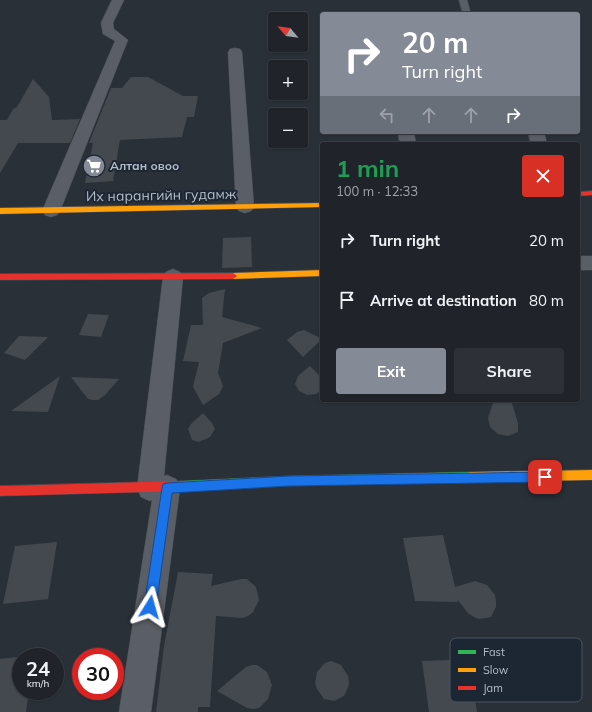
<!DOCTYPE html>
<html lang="en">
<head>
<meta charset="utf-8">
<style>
	body { margin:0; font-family:Mulish,sans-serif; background:#2d3036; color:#f1f3f6; height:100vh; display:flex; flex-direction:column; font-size:15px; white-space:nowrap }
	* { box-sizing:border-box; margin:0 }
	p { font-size:13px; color:#a2a4a8 }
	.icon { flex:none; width:22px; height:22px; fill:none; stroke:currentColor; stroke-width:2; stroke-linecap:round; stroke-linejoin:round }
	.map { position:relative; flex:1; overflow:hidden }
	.side { position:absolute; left:320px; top:142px; width:260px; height:260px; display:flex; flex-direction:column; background:#20242a; border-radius:4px; box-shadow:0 1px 3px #0004,0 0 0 1px #3d4147 }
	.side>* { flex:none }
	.top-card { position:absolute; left:320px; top:12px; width:260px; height:122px; border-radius:4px; box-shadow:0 1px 3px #0004,0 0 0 1px #3d4147; background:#848b96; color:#fff; overflow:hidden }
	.needle { width:26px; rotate:299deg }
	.controls { position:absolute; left:268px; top:12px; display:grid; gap:8px }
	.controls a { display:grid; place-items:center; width:40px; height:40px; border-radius:4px; background:#20242a; box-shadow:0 1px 3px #0004,0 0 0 1px #3d4147; font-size:20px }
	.speed { position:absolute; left:12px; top:648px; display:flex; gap:8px; font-size:20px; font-weight:700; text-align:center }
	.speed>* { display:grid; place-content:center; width:52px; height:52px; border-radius:50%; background:#20242a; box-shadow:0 1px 3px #0004,0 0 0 1px #3d4147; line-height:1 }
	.speed small { font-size:10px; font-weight:400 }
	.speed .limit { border:6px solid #d22; background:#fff; color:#111 }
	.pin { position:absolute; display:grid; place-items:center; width:34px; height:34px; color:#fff; margin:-17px; border-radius:8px; box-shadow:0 2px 6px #0006 }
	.me { position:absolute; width:44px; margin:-22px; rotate:8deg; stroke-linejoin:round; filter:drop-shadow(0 0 3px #0008) }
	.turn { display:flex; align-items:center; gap:14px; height:84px; padding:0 16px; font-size:18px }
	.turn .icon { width:52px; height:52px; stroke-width:2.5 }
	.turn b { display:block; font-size:28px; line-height:34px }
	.lanes { display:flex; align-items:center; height:38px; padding:0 16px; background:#0003; justify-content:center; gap:20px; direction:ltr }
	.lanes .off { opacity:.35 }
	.round { display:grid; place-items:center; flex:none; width:42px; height:42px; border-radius:4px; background:#2d3036 }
	.headline { display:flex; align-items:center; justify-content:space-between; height:68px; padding:0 16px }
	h1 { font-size:24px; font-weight:700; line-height:30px; color:#1e9e55 }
	.button { display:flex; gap:8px; margin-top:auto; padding:8px 16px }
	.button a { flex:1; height:46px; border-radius:4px; background:#848b96; color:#fff; font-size:16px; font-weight:700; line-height:46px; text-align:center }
	.button a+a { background:#2d3036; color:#f1f3f6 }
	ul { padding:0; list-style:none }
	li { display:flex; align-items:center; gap:12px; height:60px; padding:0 16px }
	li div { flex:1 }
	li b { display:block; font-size:15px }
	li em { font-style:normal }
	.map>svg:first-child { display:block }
</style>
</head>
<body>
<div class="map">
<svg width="592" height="712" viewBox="0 0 592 712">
	<rect width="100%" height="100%" fill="#2a3038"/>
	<g fill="#444950">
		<path d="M131 77H148L183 96H198L194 117H187L182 137 120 140 113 181 85 183 93 143H89L111 88H122Z"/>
		<path d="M33 79 49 97 52 120 80 119 70 143H18L0 173V120H7L13 109 17 107Z"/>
		<path d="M251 237 252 267 222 268 223 238Z"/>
		<path d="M225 289 222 317 262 328 223 343 218 373 223 386 219 394 203 405 193 387 199 362 183 361 191 325H203L202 298 209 293Z"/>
		<path d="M88 314 109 315 101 337 79 335Z"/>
		<path d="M304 330 322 339 303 357 287 340 297 332Z"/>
		<path d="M19 336 48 337 25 360 4 353Z"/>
		<path d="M310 366 322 378V390L316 394 307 395 299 391 295 384 298 376Z"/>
		<path d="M60 376 48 412 11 411Z"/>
		<path d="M71 377 119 379 105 395 98 400H93L88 399Z"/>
		<path d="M494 400H511L518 423V432L508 436 498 434 490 427 488 418Z"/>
		<path d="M203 413 212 423 215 429 210 437 199 442 192 440 188 429 191 424Z"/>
		<path d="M443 535 455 587 475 581 487 585 495 595 496 601V607L491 617 479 619 474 617 468 613 457 599 458 602 415 601 403 538Z"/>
		<path d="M57 542 48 599 3 604 15 546Z"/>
		<path d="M178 572 213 574 211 586 241 579H247L256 587 259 600 253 612 248 616 242 618 216 616 210 707H198V712H156L164 646Z"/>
		<path d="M35 655V657H21V691H29L26 712H0V659Z"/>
		<path d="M450 660 451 670H470L477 712H429L422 661Z"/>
		<path d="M331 661 341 665 348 676 349 684 347 690 344 696 334 701 324 699 317 689 315 683 317 672 325 663Z"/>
		<path d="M252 665H257L267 672 272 685 268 699 259 708 253 709 247 708 217 691 246 667Z"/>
	</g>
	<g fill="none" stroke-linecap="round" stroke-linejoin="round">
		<g stroke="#484c53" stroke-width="1">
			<path id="lane" d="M459 0H467L471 14H463Z"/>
		</g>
		<g stroke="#484c53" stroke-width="1">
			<g id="street">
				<path d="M112 0H124L113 23 114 29 128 40 60 211 57 215 51 217 45 215 42 211 115 41 103 34 101 23Z"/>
				<path d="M235 48 240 49 242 52 254 207 251 211 245 213 239 211 236 207 228 52 230 49Z"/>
				<path d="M398 132H414L416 144H400Z"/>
				<path d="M528 132H544L547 144H531Z"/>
				<rect x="578" y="256" width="14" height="14"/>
				<path d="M173 269 180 272 183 277 164 476 167 475 176 479 180 488 151 712H119L152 500 150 501 141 497 137 488 163 277 166 272Z"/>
			</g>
		</g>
		<g stroke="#484c53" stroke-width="1">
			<path id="fast" d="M471 472 475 473 476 477 475 481 471 482 289 486 182 491 178 490 177 486 178 482 182 481 289 476Z"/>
		</g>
		<g stroke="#484c53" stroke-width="1">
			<g id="slow">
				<path d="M322 203V207L0 214V208Z"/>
				<path d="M322 270V276L233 279 229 276 233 273Z"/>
				<path d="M592 470V480L471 482 467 481 466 477 467 473 471 472Z"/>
			</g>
		</g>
		<g stroke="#484c53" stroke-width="1">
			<g id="jam">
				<path d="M592 191V195L578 196V192Z"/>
				<path d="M233 273 237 276 233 279 0 280V274Z"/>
				<path d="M182 481 186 482 187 486 186 490 182 491 0 496V486Z"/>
			</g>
		</g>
		<use href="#lane" fill="#5a5e66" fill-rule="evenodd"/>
		<use href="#street" fill="#5a5e66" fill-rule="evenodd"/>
		<use href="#fast" fill="#30b455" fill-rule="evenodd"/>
		<use href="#slow" fill="#ff9f0a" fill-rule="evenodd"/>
		<use href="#jam" fill="#e5322d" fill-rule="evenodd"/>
	</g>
	<path fill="#1a73e8" stroke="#114b97" d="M545 472 548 474 550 477 548 481 545 482 289 486 172 493 156 607 154 612 150 613 146 612 144 607 162 488 163 484 167 483 289 476Z"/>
	<defs>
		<g id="supermarket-disc" transform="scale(1.15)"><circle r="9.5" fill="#848b96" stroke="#1d2633"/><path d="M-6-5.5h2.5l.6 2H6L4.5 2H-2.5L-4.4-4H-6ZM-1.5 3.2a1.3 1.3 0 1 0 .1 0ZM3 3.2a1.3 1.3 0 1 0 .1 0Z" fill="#fff"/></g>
	</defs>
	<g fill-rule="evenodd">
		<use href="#supermarket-disc" x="94" y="166"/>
	</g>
	<g text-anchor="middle" stroke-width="4" stroke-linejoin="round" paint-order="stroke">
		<g font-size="12" font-weight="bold" fill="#b4bcc9" stroke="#1d2633" text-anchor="start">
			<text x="110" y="170">Алтан овоо</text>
		</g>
		<g font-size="14" fill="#b4bcc9" stroke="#1d2633">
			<text transform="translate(161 195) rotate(-1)" y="5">Их нарангийн гудамж</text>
		</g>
	</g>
	<rect x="450" y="638" width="132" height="64" rx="6" fill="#1d2633" stroke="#4a5360" stroke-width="1"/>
	<rect x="458" y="650" width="18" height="4" fill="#30b455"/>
	<rect x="458" y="668" width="18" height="4" fill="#ff9f0a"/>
	<rect x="458" y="686" width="18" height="4" fill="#e5322d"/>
	<g font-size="11" fill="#b4bcc9">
		<text x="483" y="656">Fast</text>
		<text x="483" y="674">Slow</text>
		<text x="483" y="692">Jam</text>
	</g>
</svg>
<div class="controls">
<a><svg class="needle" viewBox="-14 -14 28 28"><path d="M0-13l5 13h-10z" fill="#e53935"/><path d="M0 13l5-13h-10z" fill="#a2a4a8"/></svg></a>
<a>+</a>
<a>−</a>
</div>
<div class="speed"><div>24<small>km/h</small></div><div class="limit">30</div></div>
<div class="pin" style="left:545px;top:477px;background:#d93025"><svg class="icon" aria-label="arrive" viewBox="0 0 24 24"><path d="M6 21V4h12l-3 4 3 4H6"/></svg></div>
<svg class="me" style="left:150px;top:607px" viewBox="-20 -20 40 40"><path d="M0-17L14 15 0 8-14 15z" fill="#1a73e8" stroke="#fff" stroke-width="4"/></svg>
<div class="top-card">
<div class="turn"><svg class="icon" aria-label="right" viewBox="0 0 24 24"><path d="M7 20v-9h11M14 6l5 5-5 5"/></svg><div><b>20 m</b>Turn right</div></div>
<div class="lanes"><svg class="icon off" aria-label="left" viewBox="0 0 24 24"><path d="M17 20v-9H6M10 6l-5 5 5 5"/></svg><svg class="icon off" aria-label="ahead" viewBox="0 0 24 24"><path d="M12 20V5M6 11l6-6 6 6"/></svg><svg class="icon off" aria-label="ahead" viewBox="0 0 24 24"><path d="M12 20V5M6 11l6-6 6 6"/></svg><svg class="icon" aria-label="right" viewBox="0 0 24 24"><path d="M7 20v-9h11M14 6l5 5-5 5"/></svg></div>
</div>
<section class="side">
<div class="headline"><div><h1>1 min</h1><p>100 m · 12:33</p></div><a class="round" style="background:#d93025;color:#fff"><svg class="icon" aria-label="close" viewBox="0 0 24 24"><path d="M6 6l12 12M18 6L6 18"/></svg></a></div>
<ul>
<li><svg class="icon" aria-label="right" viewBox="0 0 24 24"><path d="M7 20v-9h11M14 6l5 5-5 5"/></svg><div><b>Turn right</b></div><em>20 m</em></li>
<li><svg class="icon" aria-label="arrive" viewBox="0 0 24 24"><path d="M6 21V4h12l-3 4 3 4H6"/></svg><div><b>Arrive at destination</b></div><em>80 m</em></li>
</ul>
<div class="button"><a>Exit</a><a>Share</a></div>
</section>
</div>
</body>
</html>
